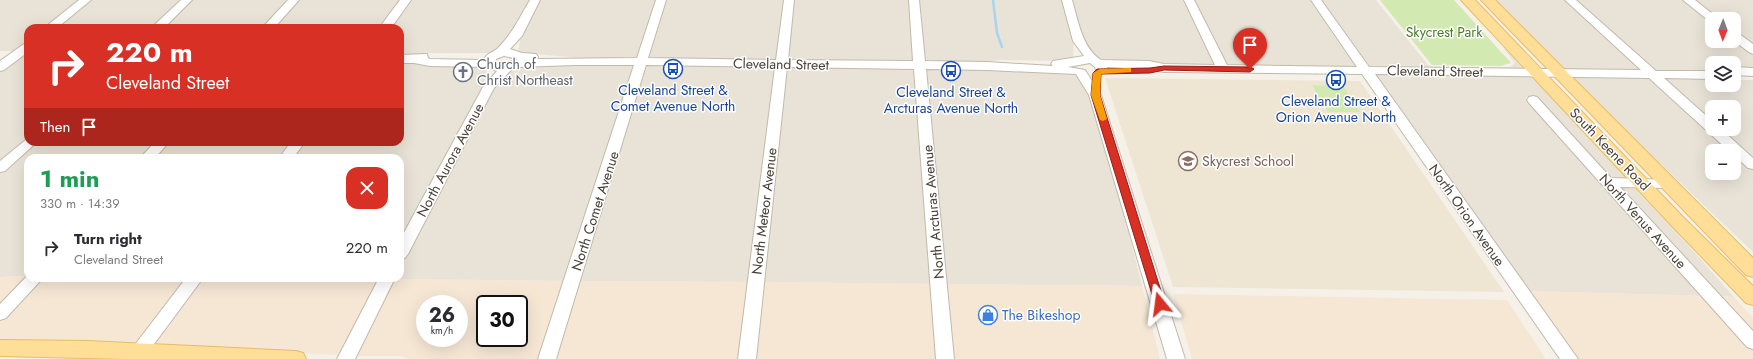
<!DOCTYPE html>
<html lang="en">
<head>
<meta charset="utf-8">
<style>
	body { margin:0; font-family:Jost,sans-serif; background:#f2f2f3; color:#2b2b33; height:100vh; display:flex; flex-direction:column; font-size:15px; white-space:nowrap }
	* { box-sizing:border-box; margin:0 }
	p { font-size:13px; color:#7c7c81 }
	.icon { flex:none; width:22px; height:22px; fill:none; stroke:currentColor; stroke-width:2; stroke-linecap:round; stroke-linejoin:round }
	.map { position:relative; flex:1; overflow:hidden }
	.side { position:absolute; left:24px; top:154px; width:380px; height:128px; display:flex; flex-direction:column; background:#fff; border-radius:12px; box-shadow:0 4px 16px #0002 }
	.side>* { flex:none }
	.banner { position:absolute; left:24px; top:24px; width:380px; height:122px; border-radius:12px; box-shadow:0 4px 16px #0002; background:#d93025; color:#fff; overflow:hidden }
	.needle { width:26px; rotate:181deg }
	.controls { position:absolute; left:1705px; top:12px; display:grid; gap:8px }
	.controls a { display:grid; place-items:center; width:36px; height:36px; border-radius:8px; background:#fff; box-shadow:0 4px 16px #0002; font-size:20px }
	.speed { position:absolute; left:416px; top:295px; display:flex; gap:8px; font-size:20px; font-weight:700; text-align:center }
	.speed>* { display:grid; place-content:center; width:52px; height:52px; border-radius:50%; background:#fff; box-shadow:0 4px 16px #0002; line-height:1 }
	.speed small { font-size:10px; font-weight:400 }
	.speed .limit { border:2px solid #111; border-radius:6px; background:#fff; color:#111 }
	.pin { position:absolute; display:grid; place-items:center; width:34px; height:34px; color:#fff; margin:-41px -17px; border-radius:50% 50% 50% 0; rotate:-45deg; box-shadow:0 0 4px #0007 }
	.pin .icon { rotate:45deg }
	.me { position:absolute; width:44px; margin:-22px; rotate:344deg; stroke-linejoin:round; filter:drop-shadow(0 0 3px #0008) }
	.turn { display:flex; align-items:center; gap:14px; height:84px; padding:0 16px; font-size:18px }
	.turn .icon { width:52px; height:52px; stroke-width:2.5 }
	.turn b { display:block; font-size:28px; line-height:34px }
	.then { display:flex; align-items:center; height:38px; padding:0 16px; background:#0003; gap:8px; font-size:15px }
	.round { display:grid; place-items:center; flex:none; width:42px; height:42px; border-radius:12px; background:#f2f2f3 }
	.overview { display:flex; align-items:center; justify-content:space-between; height:68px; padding:0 16px }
	h1 { font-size:24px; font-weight:700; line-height:30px; color:#1e9e55 }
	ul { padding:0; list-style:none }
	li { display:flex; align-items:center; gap:12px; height:52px; padding:0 16px }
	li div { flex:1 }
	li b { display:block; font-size:15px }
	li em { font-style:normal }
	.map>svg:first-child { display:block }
</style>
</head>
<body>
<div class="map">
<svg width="1753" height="359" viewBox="0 0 1753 359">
	<rect width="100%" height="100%" fill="#f5f1e9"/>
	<g fill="#e9e3d7">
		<path d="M0 0H82L46 28H28V42L16 51H0Z"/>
		<path d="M90 0H183L152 28H55Z"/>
		<path d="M192 0H290L264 28H161Z"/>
		<path d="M299 0H402L380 28H273Z"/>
		<path d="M410 0H531L511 36 492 53H429L417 56H400V28H389Z"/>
		<path d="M539 0H657L638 59 581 58 523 53 518 51 521 36Z"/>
		<path d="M666 0H784L778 61 648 59Z"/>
		<path d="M793 0H910L915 62 787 61Z"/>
		<path d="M919 0H1062L1074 41 1073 58 1064 61 1001 60 986 62H925Z"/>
		<path d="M1071 0H1185L1217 66 1166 65 1100 60 1091 52 1084 41Z"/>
		<path d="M1193 0H1312L1359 67 1227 66Z"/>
		<path d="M1320 0H1376L1428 65 1434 68 1510 67 1515 63 1504 49H1506L1525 69 1369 67Z"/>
		<path d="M1495 0H1565L1642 70 1562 69Z"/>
		<path d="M1574 0H1684L1712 21V41H1734L1749 50 1753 55V69L1734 68V63H1712V68L1703 71H1652Z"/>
		<path d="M1693 0H1753V46L1734 31V19H1718Z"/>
		<path d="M18 57H28V139L0 164V71Z"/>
		<path d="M400 62H412L420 65H471L484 66 487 68 484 87 400 245V158H292L304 142H400Z"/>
		<path d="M578 64 636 65 565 281 394 279 400 278V268L494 87 511 68 516 66Z"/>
		<path d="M646 65 777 67 750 282 578 281Z"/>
		<path d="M786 67 916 68 932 284 762 282Z"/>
		<path d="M926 68 1067 72 1077 75 1090 95 1116 180 1142 286 945 284Z"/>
		<path d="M1373 73 1531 75 1627 179 1609 178 1535 97H1525L1704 296 1528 291Z"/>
		<path d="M1569 76H1649L1732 151H1712V173H1734V153L1753 170V252Z"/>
		<path d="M1659 77 1712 78V85H1734V80H1753V160L1718 129H1734V107H1712V124Z"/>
		<path d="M35 142H156L141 158H28V276L0 277V173Z"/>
		<path d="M167 142H293L281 158H152Z"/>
		<path d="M1616 187H1634L1696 254 1734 297 1718 296Z"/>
	</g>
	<g fill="#f6e7d5" fill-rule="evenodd">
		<path d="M28 276V278L0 307V277Z"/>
		<path d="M41 278H189L137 345 0 342V321Z"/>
		<path d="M202 278H271L382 279 341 355 150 346Z"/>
		<path d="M394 279 565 281 540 359H409L400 356H355ZM425 304H459V338H425ZM485 304H519V338H485Z"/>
		<path d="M578 281 750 282 740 359H553Z"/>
		<path d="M762 282 932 284 938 359H754Z"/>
		<path d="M945 284 1142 286 1160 359H952Z"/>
		<path d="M1528 291 1704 296 1753 350V359H1576Z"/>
		<path d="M1173 294 1507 300 1546 359H1192Z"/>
		<path d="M1718 296 1734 297 1753 318V335Z"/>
	</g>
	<path fill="#eee6d3" d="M1105 78 1360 81 1504 292 1173 287Z"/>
	<g fill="#d2e9b2">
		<path d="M1380 0H1454L1511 63 1500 66 1432 65Z"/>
		<path d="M1312 85 1343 86 1360 112H1328Z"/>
	</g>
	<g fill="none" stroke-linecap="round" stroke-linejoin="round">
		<path stroke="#a5d5f2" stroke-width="2.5" d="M993 0 997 33 1002 47"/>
		<g stroke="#c1b9ab" stroke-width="2">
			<g id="minor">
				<path d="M79 0H91L57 28H44Z"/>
				<path d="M181 0H192L164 28H151Z"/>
				<path d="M288 0H299L274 28H262Z"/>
				<path d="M400 0H411L391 28H379Z"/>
				<path d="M530 0H540L522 36 510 49 522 53 536 54 538 57 537 59 637 58 656 0H666L648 58 776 60 784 0H794L788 60 913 61 909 0H919L925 61 987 62 1053 66 1051 64 1053 61 1084 56 1073 41 1062 0H1072C1078 20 1082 48 1101 60L1149 61 1164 64 1215 65 1184 0H1194L1227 65 1357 67 1311 0H1321L1369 67 1641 70 1565 0H1576L1656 71H1712V79L1664 78 1712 121V129H1721L1753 158V169L1748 168 1734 155V151H1729L1649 78 1375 74 1578 359H1560L1362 74 1164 72 1149 69 1107 67 1105 73H1097L1095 67 1090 63 1068 67 1085 70 1101 95 1185 359H1167L1089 95 1076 74 987 70 926 69 954 359H936L914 69 787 67 756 359H738L775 67 646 65 556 359H538L634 65H575L517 67 512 69 494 88 408 254 405 258 400 259V240L483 87 497 71 484 67 430 66 414 63H400V55L427 54 428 58 430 59 484 60C487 52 493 53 498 48 512 34 520 17 530 0ZM504 56 518 59 504 64 495 63 496 59Z"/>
				<path d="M1683 0H1695L1719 19H1712V22L1709 21Z"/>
				<path d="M1734 32 1738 33 1753 44V54L1749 52 1734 41Z"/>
				<path d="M28 43V52L4 70 0 71V61L24 44Z"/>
				<path d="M1734 67 1753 68V76L1734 75Z"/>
				<path d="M1533 96 1537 97 1611 178 1673 180 1675 183 1673 186 1668 188 1620 187 1753 331V349L1747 347 1529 103 1527 100 1529 97Z"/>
				<path d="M28 138V142H37L5 171 0 172V161Z"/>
				<path d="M155 142H169L155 158H140Z"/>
				<path d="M291 142H305L293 158H279Z"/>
				<path d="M28 275V278H43L6 318 0 320V304Z"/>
				<path d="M186 278H203L143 359H124Z"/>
				<path d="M379 278H395L355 359H337Z"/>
			</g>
		</g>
		<g stroke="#e6bc66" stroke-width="2">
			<g id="major">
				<path d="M1461 0H1475L1683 217 1753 286V305L1746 303 1671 225Z"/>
				<path d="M1481 0H1495L1753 258V277L1746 275Z"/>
				<path d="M0 340 87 341 296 351 303 353 306 359H128L0 356Z"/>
			</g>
		</g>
		<use href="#minor" fill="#fff" fill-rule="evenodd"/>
		<use href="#major" fill="#ffdf98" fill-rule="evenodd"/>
	</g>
	<path fill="#d93025" stroke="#8d1f18" d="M1164 66 1250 67 1254 69 1250 72 1164 70 1150 73 1101 74 1100 95 1165 304 1164 307H1156L1155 304 1091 95 1093 73 1097 69 1150 68Z"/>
	<path fill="#f59e0b" d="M1128 68H1131V72L1101 74 1100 95 1107 119 1103 121 1100 120 1091 95 1093 73 1100 69Z"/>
	<defs>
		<g id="bus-ring" transform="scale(1)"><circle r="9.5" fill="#fff" stroke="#1a4fb4" stroke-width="1.5"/><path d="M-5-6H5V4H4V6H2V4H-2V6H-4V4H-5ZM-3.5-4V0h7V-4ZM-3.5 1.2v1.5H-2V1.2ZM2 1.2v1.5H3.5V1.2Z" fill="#1a4fb4"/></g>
		<g id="church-ring" transform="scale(1)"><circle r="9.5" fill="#fff" stroke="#6b7280" stroke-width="1.5"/><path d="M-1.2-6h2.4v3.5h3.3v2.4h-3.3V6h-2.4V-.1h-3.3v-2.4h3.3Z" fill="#6b7280"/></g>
		<g id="school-ring" transform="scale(1)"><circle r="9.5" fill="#fff" stroke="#8d6e63" stroke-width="1.5"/><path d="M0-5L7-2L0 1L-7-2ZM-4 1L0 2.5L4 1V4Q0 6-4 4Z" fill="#8d6e63"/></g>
		<g id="shop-ring" transform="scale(1)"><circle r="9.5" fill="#fff" stroke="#3f7fe0" stroke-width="1.5"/><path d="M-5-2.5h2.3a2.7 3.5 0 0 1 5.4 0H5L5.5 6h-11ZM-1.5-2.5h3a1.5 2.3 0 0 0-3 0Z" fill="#3f7fe0"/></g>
	</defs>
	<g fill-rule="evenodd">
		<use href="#bus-ring" x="673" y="69"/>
		<use href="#bus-ring" x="951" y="71"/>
		<use href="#church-ring" x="463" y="72"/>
		<use href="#bus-ring" x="1336" y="80"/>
		<use href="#school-ring" x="1188" y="161"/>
		<use href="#shop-ring" x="988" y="315"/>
	</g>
	<g text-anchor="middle" stroke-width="3" stroke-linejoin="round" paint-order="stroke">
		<g font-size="14" fill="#4b7c29" stroke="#fff">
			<text x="1444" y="37">Skycrest Park</text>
		</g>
		<g font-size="14" fill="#5b616d" stroke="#fff" text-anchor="start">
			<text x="477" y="69">Church of<tspan x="477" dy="16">Christ Northeast</tspan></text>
		</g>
		<g font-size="14" fill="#494137" stroke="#fff">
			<text transform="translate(781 64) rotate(1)" y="5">Cleveland Street</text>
			<text transform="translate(1435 71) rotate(1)" y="5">Cleveland Street</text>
			<text transform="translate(1610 149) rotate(46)" y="5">South Keene Road</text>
			<text transform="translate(450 160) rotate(-62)" y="5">North Aurora Avenue</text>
			<text transform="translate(595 211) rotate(-72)" y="5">North Comet Avenue</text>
			<text transform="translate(764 211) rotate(-83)" y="5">North Meteor Avenue</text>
			<text transform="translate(933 212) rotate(-95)" y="5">North Arcturas Avenue</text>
			<text transform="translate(1467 215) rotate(55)" y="5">North Orion Avenue</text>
			<text transform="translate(1643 221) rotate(48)" y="5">North Venus Avenue</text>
		</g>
		<g font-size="14" fill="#164399" stroke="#fff">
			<text x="673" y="95">Cleveland Street &amp;<tspan x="673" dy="16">Comet Avenue North</tspan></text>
			<text x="951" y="97">Cleveland Street &amp;<tspan x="951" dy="16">Arcturas Avenue North</tspan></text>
			<text x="1336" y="106">Cleveland Street &amp;<tspan x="1336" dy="16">Orion Avenue North</tspan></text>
		</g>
		<g font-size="14" fill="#785e54" stroke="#fff" text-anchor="start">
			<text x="1202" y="166">Skycrest School</text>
		</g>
		<g font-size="14" fill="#366cbe" stroke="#fff" text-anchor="start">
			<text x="1002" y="320">The Bikeshop</text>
		</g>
	</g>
</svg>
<div class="controls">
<a><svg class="needle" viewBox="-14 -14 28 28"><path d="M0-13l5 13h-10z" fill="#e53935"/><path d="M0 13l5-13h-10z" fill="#7c7c81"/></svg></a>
<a><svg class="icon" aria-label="layers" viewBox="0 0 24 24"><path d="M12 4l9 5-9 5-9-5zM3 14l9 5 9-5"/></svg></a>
<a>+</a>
<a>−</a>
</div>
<div class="speed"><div>26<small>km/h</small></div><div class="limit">30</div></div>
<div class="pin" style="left:1250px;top:69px;background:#d93025"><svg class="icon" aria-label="arrive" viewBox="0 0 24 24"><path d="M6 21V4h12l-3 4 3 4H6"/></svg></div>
<svg class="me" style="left:1160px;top:304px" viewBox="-20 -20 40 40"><path d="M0-17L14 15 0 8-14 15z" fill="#d93025" stroke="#fff" stroke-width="4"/></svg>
<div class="banner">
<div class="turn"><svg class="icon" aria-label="right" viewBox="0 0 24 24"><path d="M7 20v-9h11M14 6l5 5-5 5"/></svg><div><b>220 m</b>Cleveland Street</div></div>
<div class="then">Then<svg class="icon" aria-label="arrive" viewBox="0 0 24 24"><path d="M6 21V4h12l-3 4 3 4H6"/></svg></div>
</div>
<section class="side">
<div class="overview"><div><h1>1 min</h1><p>330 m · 14:39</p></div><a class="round" style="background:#d93025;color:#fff"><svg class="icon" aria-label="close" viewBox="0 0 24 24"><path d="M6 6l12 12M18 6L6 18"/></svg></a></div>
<ul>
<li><svg class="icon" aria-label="right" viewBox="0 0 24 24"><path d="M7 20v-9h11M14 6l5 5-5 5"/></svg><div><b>Turn right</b><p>Cleveland Street</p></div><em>220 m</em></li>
</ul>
</section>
</div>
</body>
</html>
